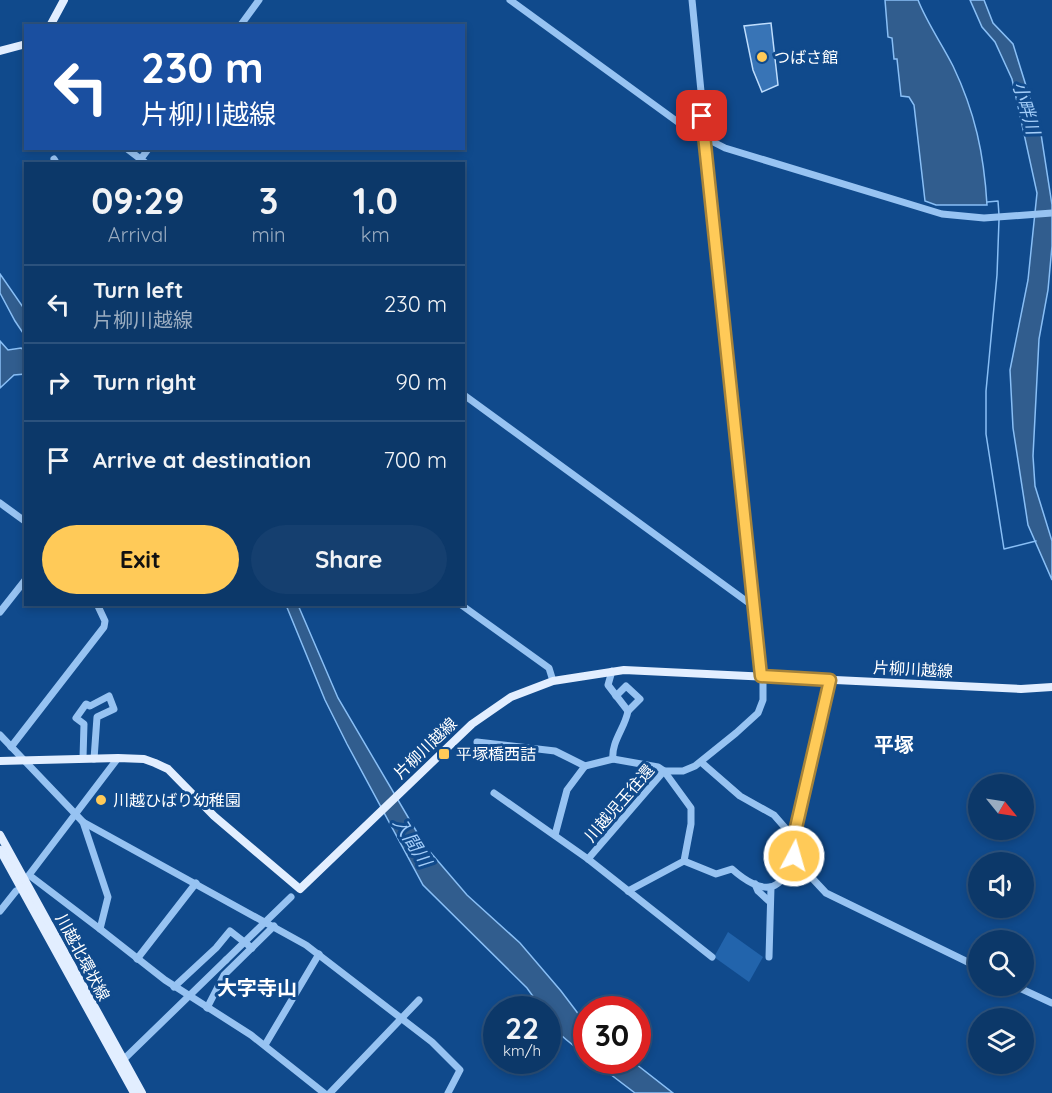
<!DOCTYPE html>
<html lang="en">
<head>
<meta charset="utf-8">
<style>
	body { margin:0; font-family:Quicksand,"Noto Sans JP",sans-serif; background:#153f6f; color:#f1f3f6; height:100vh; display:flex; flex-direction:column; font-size:22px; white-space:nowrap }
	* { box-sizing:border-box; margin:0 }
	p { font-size:20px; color:#9aacc0 }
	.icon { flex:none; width:33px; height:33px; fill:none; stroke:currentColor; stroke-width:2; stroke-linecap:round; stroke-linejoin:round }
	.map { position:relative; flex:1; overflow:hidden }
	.side { position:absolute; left:24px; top:162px; width:441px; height:444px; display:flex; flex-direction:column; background:#0c3869; border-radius:0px; box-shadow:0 3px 9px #0003,0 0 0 2px #2c527d }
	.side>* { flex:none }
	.guide { position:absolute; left:24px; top:24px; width:441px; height:126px; border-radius:0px; box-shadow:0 3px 9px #0003,0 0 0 2px #2c527d; background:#1a4fa0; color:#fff; overflow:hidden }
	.needle { width:39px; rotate:120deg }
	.fabs { position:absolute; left:968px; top:774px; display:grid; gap:12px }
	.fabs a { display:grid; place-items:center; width:66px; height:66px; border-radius:50%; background:#0c3869; box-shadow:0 3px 9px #0003,0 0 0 2px #2c527d; font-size:30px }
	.speed { position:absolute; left:483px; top:996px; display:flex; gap:12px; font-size:30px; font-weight:700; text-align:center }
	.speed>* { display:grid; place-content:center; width:78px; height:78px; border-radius:50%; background:#0c3869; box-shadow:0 3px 9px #0003,0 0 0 2px #2c527d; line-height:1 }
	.speed small { font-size:15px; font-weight:400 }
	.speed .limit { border:9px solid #d22; background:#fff; color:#111 }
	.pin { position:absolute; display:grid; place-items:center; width:51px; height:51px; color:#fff; margin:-26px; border-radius:12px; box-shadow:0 3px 9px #0006 }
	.me { position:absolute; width:66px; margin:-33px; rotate:6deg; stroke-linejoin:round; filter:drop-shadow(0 0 4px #0008) }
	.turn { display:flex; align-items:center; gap:21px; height:126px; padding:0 18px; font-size:27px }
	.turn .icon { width:78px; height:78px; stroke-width:2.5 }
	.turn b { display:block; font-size:42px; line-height:51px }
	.eta { display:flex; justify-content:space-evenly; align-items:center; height:102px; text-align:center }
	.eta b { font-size:36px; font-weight:700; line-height:42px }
	.action { display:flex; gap:12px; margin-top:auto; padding:12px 18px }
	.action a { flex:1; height:69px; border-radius:36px; background:#ffca58; color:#111; font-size:24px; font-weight:700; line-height:69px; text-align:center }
	.action a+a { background:#153f6f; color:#f1f3f6 }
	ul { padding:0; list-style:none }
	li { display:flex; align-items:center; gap:18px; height:78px; padding:0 18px; border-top:2px solid #2c527d }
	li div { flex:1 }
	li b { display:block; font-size:22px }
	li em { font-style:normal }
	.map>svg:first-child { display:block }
</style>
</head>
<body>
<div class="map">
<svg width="1052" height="1093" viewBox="0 0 1052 1093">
	<rect width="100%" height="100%" fill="#104a8c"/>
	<path fill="#2264ac" d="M728 932 763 957 749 982 714 957Z"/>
	<g fill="#315d8e" stroke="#89bff6" stroke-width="1.5">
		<path d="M885 0H918C927 23 942 44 953 66 975 112 984 154 987 205H936L925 201 914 105 909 97 901 96 897 59H894L892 38 888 37Z"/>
		<path d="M970 0H984L993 23 1013 44 1041 134 1052 205V246L1048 290 1039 339 1033 456 1035 486 1052 541V580L1028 525 1013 428 1010 370 1028 280 1037 193 1012 79 995 42 982 27Z"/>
		<path d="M0 274 25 310V336L15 321 0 293Z"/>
		<path d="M0 341 8 350 21 348 26 351 25 374 14 375 0 388Z"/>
		<path d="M286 605H298L338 698 425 846 467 895 520 943 561 991 586 1024V1055C572 1044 548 1030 548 1010L542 1009 527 988 423 885 347 744 325 700Z"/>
		<path d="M593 1061H632L673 1093H635Z"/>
	</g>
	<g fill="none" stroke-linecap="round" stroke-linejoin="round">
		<g stroke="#89bff6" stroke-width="1.5">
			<path d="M987 202 998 201 999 215"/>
			<path d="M999 220 997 275 986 391V434L1004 549 1036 541"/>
		</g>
	</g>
	<path fill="#3874b6" stroke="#beddfd" stroke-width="1.5" d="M771 23 778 85 762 92 753 70 744 26Z"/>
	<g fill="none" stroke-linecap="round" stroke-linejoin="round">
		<g stroke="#97c3f2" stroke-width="7">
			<path d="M510 0 686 128 725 148 942 214 984 218 1052 213"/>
			<path d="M240 26 259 0"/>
			<path d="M126 148 147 164"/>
			<path d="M54 159 57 164"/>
			<path d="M137 164 149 148"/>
			<path d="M464 395 753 606"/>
			<path d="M0 503 26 522"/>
			<path d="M460 604 549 668 553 681"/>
			<path d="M0 612 26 579"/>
			<path d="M830 680 792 845 794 856 798 863 826 893 978 967"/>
			<path d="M616 696 626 686 640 699 628 711"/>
			<path d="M0 735 83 822 108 897 100 929 165 980 251 1035 324 1093"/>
			<path d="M477 742 555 751 585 766 613 759C611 742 625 728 628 711L608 685 612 671"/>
			<path d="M11 747 104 627 105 621 97 604"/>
			<path d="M83 758 84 724 76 718 86 704 90 706 109 696 114 709 97 717 94 759"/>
			<path d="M613 759 658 767 664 771 691 808V824L684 861 628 891"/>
			<path d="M701 762 740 796 774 815 794 838"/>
			<path d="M494 793 588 859 712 957"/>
			<path d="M83 822 306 945 432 1042 460 1070 448 1093"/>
			<path d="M555 835 567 790 585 766"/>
			<path d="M588 859 664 771H683L695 766 736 733 758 713 763 700V683L740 487 692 0"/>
			<path d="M684 861 716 874 732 869C742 878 763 894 777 884 784 879 791 870 798 863"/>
			<path d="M755 884 758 891 770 902"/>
			<path d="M0 911 16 891"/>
			<path d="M100 929 29 875 118 758"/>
			<path d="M769 957 771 887"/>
			<path d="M137 959 196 883"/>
			<path d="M1015 986 1052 1003"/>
			<path d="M174 987 216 948 230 931 252 948"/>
			<path d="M207 1008 224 975 274 926"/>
			<path d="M265 1045 319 954"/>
			<path d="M120 1063 226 960"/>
			<path d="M330 1093 419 1000"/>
		</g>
		<g stroke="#e2eeff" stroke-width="8">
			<path d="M50 26 64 0"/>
			<path d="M0 51 26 44"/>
			<path d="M0 761 118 758 144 759 155 763 168 769 214 816 300 889 472 724 511 697 553 681 624 670 1021 689 1052 687"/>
			<path d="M0 835 142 1093"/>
			<path d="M0 850 134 1093"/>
		</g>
		<path stroke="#97c3f2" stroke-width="7" d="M226 960 291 897"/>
	</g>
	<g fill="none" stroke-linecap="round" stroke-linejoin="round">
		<g stroke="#a68339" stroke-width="15">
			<path id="route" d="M702 116 761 676 830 680 792 845 794 856"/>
		</g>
		<use href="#route" stroke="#ffca58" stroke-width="10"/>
	</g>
	<g fill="#ffca58" stroke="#104a8c" stroke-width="2">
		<circle cx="762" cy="57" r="6"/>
		<rect x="438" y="748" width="12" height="12" rx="3"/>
		<circle cx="101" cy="800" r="6"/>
	</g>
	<g text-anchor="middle" stroke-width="6" stroke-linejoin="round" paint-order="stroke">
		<g font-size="16" fill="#fff" stroke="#104a8c" text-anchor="start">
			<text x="774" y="63">つばさ館</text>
			<text x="456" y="760">平塚橋西詰</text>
			<text x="113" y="806">川越ひばり幼稚園</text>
		</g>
		<g font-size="16" fill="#fff" stroke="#104a8c">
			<text transform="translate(913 669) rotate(3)" y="6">片柳川越線</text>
			<text transform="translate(425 748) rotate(-44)" y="6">片柳川越線</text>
			<text transform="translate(619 803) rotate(-49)" y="6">川越児玉往還</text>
			<text transform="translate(83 957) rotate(62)" y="6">川越北環状線</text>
		</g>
		<g font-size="18" font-style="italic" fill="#a3cdf9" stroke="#104a8c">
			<text transform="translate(1026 108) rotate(74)" y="6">小畔川</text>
			<text transform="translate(412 842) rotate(58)" y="6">入間川</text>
		</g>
		<g font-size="20" font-weight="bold" fill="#fff" stroke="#104a8c">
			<text x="894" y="752">平塚</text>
			<text x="257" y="995">大字寺山</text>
		</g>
	</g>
</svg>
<div class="fabs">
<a><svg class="needle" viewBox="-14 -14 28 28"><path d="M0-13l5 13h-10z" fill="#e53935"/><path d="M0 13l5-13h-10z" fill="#9aacc0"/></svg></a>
<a><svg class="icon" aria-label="sound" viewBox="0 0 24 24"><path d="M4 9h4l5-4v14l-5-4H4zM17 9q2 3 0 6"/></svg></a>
<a><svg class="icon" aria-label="search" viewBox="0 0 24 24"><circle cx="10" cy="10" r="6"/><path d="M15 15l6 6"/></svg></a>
<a><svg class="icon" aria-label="layers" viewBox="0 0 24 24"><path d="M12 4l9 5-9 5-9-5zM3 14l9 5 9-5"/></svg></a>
</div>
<div class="speed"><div>22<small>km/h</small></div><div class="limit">30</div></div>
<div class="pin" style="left:702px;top:116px;background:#d93025"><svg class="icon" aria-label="arrive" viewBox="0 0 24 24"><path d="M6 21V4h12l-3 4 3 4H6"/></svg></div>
<svg class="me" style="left:794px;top:856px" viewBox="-20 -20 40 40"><circle r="17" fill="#ffca58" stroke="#fff" stroke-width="3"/><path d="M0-11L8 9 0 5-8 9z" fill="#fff"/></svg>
<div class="guide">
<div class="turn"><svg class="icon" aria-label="left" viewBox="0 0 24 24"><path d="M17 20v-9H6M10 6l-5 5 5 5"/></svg><div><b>230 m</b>片柳川越線</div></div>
</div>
<section class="side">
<div class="eta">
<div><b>09:29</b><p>Arrival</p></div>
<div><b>3</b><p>min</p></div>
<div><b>1.0</b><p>km</p></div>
</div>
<ul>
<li><svg class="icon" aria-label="left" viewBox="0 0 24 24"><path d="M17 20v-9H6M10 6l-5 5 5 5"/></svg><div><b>Turn left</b><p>片柳川越線</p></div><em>230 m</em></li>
<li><svg class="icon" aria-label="right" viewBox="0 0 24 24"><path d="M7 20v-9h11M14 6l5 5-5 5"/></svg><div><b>Turn right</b></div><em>90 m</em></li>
<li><svg class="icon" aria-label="arrive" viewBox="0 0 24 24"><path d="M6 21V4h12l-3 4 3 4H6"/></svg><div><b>Arrive at destination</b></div><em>700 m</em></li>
</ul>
<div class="action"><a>Exit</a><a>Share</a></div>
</section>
</div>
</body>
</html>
